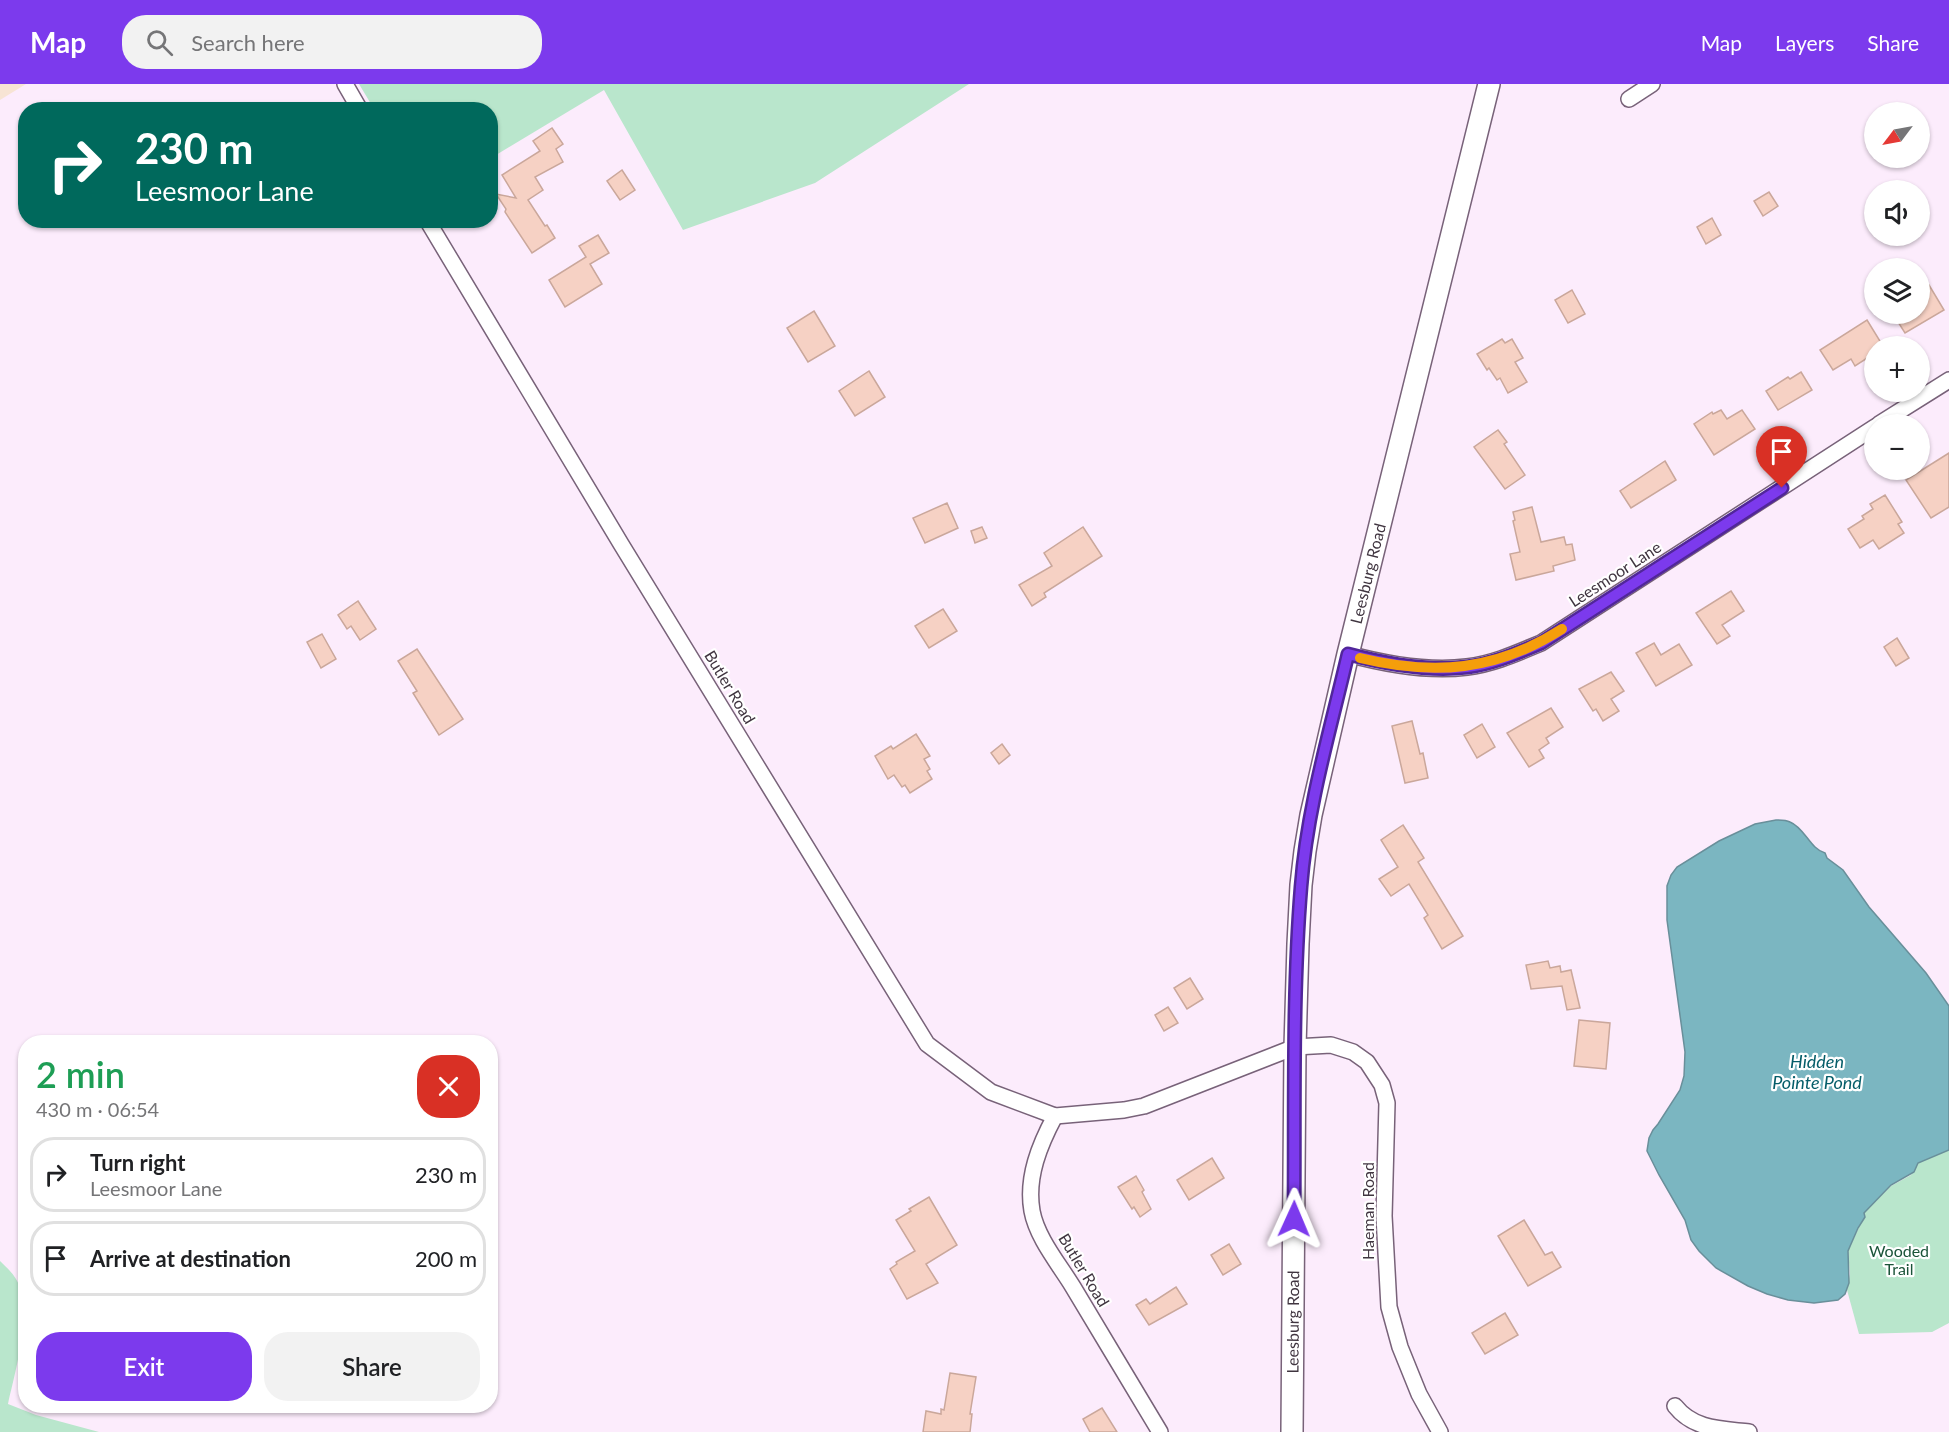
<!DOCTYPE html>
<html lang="en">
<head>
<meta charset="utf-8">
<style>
	body { margin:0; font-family:Lato,sans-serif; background:#f2f2f2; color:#202124; height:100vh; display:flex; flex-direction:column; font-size:22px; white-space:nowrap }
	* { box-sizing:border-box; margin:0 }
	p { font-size:20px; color:#757577 }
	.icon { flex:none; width:33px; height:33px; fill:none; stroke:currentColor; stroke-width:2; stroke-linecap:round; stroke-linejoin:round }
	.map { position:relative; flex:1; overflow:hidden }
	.drawer { position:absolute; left:18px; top:951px; width:480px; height:378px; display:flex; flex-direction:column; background:#fff; border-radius:24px; box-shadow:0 2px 4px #0004 }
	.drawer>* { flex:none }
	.banner { position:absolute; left:18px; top:18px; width:480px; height:126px; border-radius:24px; box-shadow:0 2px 4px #0004; background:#00695c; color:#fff; overflow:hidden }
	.needle { width:39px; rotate:238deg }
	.buttons { position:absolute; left:1864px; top:18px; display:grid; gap:12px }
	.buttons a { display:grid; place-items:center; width:66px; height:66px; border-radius:50%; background:#fff; box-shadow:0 2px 4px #0004; font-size:30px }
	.pin { position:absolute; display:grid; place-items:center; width:51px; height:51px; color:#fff; margin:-62px -26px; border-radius:50% 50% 50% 0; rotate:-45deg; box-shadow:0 0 6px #0007 }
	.pin .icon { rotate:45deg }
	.me { position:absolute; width:66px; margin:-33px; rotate:1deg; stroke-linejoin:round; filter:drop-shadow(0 0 4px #0008) }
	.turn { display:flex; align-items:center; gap:21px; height:126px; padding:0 18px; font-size:27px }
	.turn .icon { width:78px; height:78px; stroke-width:2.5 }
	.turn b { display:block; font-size:42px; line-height:51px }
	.round { display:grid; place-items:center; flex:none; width:63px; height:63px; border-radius:24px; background:#f2f2f2 }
	.overview { display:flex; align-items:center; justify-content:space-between; height:102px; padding:0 18px }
	h1 { font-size:36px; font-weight:600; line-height:45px; color:#1e9e55 }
	.cta { display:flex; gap:12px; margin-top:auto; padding:12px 18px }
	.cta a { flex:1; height:69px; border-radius:24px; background:#7c3aed; color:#fff; font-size:24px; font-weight:600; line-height:69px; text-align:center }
	.cta a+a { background:#f2f2f2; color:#202124 }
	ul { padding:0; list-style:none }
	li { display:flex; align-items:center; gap:18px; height:75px; margin:0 12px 9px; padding:0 6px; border:3px solid #e0e0e0; border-radius:24px }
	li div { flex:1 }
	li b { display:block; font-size:22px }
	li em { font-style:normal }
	header { display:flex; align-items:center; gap:36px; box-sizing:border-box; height:84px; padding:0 30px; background:#7c3aed; color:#fff }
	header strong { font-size:28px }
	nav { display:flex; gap:33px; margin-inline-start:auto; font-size:21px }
	.search { width:420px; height:54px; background:#f2f2f2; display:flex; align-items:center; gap:15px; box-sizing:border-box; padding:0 21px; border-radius:24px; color:#757577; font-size:22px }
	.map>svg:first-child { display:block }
</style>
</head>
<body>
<header>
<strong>Map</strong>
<div class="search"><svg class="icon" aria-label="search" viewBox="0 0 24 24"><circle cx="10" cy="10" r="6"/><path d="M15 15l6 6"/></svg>Search here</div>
<nav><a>Map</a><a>Layers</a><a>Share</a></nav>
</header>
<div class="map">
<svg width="1949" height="1348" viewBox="0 0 1949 1348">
	<rect width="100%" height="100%" fill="#fcecfc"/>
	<path fill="#f7e4d4" d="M0 0H26L0 16Z"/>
	<g fill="#b9e6cc">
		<path d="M359 0H969L815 99 683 146 604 6 491 74 490 26 374 25Z"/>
		<path d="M1949 1066V1239L1932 1248 1859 1250 1847 1206 1850 1190 1848 1167 1860 1141 1863 1129 1891 1102 1911 1091 1917 1079Z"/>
		<path d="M0 1177C5 1182 12 1188 16 1195 34 1224 15 1288 8 1320L36 1331 99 1348H0Z"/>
	</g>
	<path fill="#7bb6c1" stroke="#698f9a" stroke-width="1.5" d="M1776 736C1780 736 1786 736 1790 738 1805 744 1810 765 1825 769L1827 774 1843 786 1869 823 1926 889 1949 922V1066L1918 1079 1914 1088 1891 1101 1864 1129 1865 1133 1858 1144 1848 1167 1849 1199 1845 1210 1838 1216 1814 1219 1788 1216 1767 1210 1748 1202 1716 1184 1699 1167 1691 1156 1685 1136 1659 1091 1647 1067 1649 1054 1653 1046 1658 1040 1680 1006 1684 992 1685 968 1667 836V802L1671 791 1677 783 1719 757 1755 740Z"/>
	<g fill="#f6d1c4" stroke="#caa79b" stroke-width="1.5">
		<path d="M552 44 563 60 556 65 563 78 535 93 543 106 528 116 545 142 547 141 555 154 532 169 505 128 506 125 496 110 516 114 502 91 540 67 533 57Z"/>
		<path d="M622 86 635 106 620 116 607 97Z"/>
		<path d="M1769 108 1778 122 1763 132 1754 117Z"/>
		<path d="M1712 134 1721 151 1706 160 1697 143Z"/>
		<path d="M598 151 609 169 590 180 602 200 565 223 549 196 586 173 579 162Z"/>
		<path d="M1929 201 1944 226 1905 249 1893 230H1920V206Z"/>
		<path d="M1572 206 1585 230 1568 239 1555 216Z"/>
		<path d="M814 227 835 262 808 278 787 244Z"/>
		<path d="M1867 236 1883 262H1875V269L1855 282 1851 275 1833 286 1820 266Z"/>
		<path d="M1502 255 1505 259 1512 255 1523 274 1515 278 1527 298 1508 309 1500 294 1497 296 1489 284 1487 286 1477 270Z"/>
		<path d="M869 287 885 313 855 332 839 307Z"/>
		<path d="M1801 288 1812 306 1778 326 1766 307 1788 293 1790 295Z"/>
		<path d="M1721 326 1727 335 1742 326 1755 345 1714 371 1694 340 1712 328 1713 330Z"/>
		<path d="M1498 346 1507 358 1504 360 1525 391 1505 405 1474 363Z"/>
		<path d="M1949 369V423L1931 434 1906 396Z"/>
		<path d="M1665 377 1676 396 1631 424 1620 407Z"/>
		<path d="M1885 411 1902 438 1898 440 1904 449 1879 465 1873 456 1860 464 1848 445 1864 435 1862 432 1873 425 1870 420Z"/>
		<path d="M947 419 958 444 925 459 913 434Z"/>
		<path d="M1532 423 1541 458 1564 453 1566 461 1572 460 1575 476 1553 482 1554 487 1516 496 1510 470 1520 468 1513 437 1515 436 1513 428Z"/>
		<path d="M982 443 987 454 975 459 971 447Z"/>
		<path d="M1083 443 1102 472 1044 509 1046 513 1032 522 1019 501 1052 482 1044 469Z"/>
		<path d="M1731 507 1744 527 1722 541 1730 552 1717 560 1696 529Z"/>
		<path d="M358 517 376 545 360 556 351 542 347 545 338 531Z"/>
		<path d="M943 525 957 547 929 564 915 542Z"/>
		<path d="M322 550 336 575 321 584 307 558Z"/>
		<path d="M1897 554 1909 574 1896 582 1884 563Z"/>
		<path d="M1654 559 1661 571 1679 560 1692 581 1656 602 1636 569Z"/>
		<path d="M417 565 463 635 439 651 413 609 417 607 398 577Z"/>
		<path d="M1611 588 1624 607 1611 615 1619 627 1603 637 1596 625 1593 627 1579 605Z"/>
		<path d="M1551 624 1563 643 1546 654 1549 659 1539 666 1544 674 1529 683 1507 649Z"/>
		<path d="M1412 637 1420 670 1423 669 1428 694 1405 699 1392 642Z"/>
		<path d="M1482 640 1495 663 1477 674 1464 651Z"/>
		<path d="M916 650 930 672 924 675 930 685 927 687 932 695 910 709 905 701 902 703 894 691 888 695 875 672 891 662 893 665Z"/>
		<path d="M1002 660 1010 671 999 680 991 669Z"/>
		<path d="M1403 741 1424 774 1418 778 1463 852 1442 865 1424 834 1428 831 1409 800 1391 812 1379 795 1398 783 1381 756Z"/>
		<path d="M1548 877 1550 884 1560 882 1561 888 1571 886 1580 924 1567 926 1562 902 1531 905 1526 881Z"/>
		<path d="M1190 894 1203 915 1187 925 1174 904Z"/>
		<path d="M1168 923 1178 939 1164 947 1155 931Z"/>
		<path d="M1579 936 1610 939 1606 985 1574 982Z"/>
		<path d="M1212 1074 1224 1094 1189 1116 1177 1096Z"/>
		<path d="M1136 1092 1144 1106 1142 1108 1151 1125 1140 1133 1134 1123 1132 1125 1118 1103Z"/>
		<path d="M929 1113 957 1161 926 1180 938 1199 907 1215 890 1185 897 1180 896 1178 915 1167 896 1136 911 1127 909 1125Z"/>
		<path d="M1524 1136 1545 1171 1552 1168 1561 1183 1528 1202 1498 1152Z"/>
		<path d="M1229 1160 1241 1180 1223 1191 1211 1171Z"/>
		<path d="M1176 1203 1187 1220 1149 1241 1136 1221 1146 1215 1150 1220Z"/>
		<path d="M1505 1229 1518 1251 1485 1270 1472 1249Z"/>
		<path d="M950 1289 976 1293 970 1330H972L970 1348H923L926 1327 941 1330V1325L944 1326Z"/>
		<path d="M1102 1324 1117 1348H1090L1083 1335Z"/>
	</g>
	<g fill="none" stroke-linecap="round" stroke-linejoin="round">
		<g stroke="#786279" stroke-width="18">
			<g id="street">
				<path d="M345 0 360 26"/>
				<path d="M1629 15 1652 0"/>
				<path d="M427 136 621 460 927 960 991 1008 1055 1032 1124 1026 1144 1022 1295 963 1331 961 1353 968 1367 978 1382 1001 1387 1019 1384 1132 1389 1223 1400 1263 1419 1310 1440 1348"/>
				<path d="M1879 340 1949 296"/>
				<path d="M1348 570C1385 580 1428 588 1467 583 1493 580 1517 569 1541 559L1875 343"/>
				<path d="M1055 1032C1040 1060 1026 1093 1032 1127 1037 1154 1059 1180 1073 1203 1102 1251 1131 1300 1160 1348"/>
				<path d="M1675 1322C1694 1346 1722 1345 1749 1348"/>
			</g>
		</g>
		<g stroke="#786279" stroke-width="24">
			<g id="secondary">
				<path id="s1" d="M1292 1348 1295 963 1298 860 1301 801 1305 767 1311 731 1348 570 1489 0"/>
			</g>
		</g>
		<use href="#street" stroke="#fff" stroke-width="15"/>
		<use href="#secondary" stroke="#fff" stroke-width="21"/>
	</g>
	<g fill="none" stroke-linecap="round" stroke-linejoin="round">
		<g stroke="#51269a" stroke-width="15">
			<path id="route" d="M1294 1135C1295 1025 1292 913 1301 803 1307 724 1330 647 1348 570 1386 580 1428 588 1467 583 1493 580 1517 569 1541 559L1782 404"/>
		</g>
		<use href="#route" stroke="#7c3aed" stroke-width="10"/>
		<path stroke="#f59e0b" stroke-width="10" d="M1360 574C1434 592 1497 587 1562 545"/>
	</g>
	<g text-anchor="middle" stroke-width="4.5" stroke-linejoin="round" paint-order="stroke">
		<g font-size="16" fill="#403540" stroke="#fff">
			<text dy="6" stroke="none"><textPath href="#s1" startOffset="866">Leesburg Road</textPath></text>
			<text transform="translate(1615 490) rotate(-33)" y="6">Leesmoor Lane</text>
			<text transform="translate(730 603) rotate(59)" y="6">Butler Road</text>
			<text transform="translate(1368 1127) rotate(-90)" y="6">Haeman Road</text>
			<text transform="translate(1084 1186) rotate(59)" y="6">Butler Road</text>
			<text dy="6" stroke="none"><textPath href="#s1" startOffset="110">Leesburg Road</textPath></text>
		</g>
		<g font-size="16" fill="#1b5439" stroke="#fff">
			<text x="1899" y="1173">Wooded<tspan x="1899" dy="18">Trail</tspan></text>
		</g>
		<g font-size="18" font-style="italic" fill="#055d69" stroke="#fff">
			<text x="1817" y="984">Hidden<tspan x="1817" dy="21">Pointe Pond</tspan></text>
		</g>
	</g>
</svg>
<div class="buttons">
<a><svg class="needle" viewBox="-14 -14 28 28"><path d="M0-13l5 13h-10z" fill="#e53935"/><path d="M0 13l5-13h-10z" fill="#757577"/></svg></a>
<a><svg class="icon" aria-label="sound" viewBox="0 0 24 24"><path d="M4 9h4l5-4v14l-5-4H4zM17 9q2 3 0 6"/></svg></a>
<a><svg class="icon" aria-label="layers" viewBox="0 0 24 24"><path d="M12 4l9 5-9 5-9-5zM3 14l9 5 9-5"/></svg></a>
<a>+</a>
<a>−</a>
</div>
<div class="pin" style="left:1782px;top:404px;background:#d93025"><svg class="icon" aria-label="arrive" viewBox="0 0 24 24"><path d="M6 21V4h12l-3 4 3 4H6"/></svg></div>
<svg class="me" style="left:1294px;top:1135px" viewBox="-20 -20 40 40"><path d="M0-17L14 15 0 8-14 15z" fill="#7c3aed" stroke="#fff" stroke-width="4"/></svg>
<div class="banner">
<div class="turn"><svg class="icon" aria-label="right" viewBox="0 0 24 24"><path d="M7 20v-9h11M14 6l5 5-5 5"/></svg><div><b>230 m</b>Leesmoor Lane</div></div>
</div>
<section class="drawer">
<div class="overview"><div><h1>2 min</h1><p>430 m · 06:54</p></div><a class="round" style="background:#d93025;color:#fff"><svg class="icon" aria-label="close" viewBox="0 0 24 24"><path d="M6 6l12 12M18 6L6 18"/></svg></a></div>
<ul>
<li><svg class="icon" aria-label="right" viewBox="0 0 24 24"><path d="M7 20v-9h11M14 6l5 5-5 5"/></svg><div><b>Turn right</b><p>Leesmoor Lane</p></div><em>230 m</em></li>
<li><svg class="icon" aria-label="arrive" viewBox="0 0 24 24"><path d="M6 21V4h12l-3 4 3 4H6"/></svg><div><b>Arrive at destination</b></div><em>200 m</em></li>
</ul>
<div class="cta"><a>Exit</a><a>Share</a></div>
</section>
</div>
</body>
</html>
